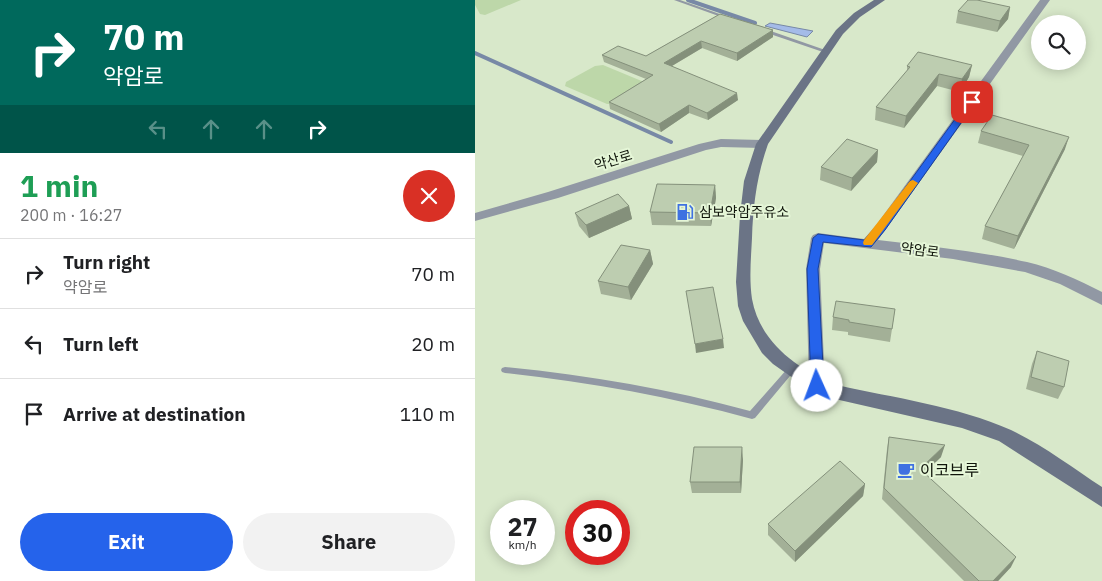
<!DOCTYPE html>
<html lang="en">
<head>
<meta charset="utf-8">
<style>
	body { margin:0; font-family:"IBM Plex Sans","Noto Sans KR",sans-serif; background:#f2f2f2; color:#202124; height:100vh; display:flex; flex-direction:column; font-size:19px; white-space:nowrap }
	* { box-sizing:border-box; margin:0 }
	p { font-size:16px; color:#757577 }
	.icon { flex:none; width:28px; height:28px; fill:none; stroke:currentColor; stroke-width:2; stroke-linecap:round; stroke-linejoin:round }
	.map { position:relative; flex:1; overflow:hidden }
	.details { display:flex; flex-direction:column; background:#fff; width:475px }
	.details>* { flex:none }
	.hud { background:#00695c; color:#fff; overflow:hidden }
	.buttons { position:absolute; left:556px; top:15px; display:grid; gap:10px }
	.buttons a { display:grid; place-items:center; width:55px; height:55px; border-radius:50%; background:#fff; box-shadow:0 2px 12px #0003; font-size:25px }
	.speed { position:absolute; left:15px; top:500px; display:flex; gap:10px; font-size:25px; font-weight:700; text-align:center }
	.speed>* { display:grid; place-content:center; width:65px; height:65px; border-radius:50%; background:#fff; box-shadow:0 2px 12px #0003; line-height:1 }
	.speed small { font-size:12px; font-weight:400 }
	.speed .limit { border:8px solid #d22; background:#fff; color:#111 }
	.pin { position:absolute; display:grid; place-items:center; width:42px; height:42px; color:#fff; margin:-21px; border-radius:10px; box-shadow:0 2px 8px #0006 }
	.me { position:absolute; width:55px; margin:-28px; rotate:358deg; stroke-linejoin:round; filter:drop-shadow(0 0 4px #0008) }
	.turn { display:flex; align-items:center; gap:18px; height:105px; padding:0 20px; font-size:22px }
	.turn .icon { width:65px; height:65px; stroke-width:2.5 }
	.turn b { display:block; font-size:35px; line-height:42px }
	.lanes { display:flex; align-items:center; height:48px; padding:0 20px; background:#0003; justify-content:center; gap:25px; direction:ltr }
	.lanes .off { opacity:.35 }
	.round { display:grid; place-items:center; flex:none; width:52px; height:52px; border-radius:26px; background:#f2f2f2 }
	.summary { display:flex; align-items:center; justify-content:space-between; height:85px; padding:0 20px }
	h1 { font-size:30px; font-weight:700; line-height:38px; color:#1e9e55 }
	.button { display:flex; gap:10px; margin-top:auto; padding:10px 20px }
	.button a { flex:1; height:58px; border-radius:30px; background:#2563eb; color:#fff; font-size:20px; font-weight:700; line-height:58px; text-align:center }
	.button a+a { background:#f2f2f2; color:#202124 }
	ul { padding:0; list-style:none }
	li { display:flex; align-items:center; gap:15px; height:70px; padding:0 20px; border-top:1px solid #e0e0e0 }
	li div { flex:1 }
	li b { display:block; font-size:19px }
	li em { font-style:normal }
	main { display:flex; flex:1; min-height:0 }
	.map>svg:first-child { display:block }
</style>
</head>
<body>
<main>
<section class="details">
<div class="hud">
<div class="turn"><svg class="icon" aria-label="right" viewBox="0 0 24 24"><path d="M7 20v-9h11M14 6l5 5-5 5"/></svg><div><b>70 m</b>약암로</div></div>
<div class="lanes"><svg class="icon off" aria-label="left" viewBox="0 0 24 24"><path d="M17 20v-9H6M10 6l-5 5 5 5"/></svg><svg class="icon off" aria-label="ahead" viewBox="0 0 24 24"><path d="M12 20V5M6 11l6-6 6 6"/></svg><svg class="icon off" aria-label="ahead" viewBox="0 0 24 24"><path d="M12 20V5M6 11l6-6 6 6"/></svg><svg class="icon" aria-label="right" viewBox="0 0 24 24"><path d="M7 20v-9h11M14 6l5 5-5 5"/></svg></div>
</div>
<div class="summary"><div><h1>1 min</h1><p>200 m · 16:27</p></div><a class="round" style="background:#d93025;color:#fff"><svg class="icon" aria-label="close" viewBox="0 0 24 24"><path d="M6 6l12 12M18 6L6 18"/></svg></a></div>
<ul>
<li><svg class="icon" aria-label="right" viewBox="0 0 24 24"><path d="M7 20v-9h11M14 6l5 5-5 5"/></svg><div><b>Turn right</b><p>약암로</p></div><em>70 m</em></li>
<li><svg class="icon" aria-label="left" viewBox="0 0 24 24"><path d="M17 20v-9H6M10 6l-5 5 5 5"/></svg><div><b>Turn left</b></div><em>20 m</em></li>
<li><svg class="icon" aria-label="arrive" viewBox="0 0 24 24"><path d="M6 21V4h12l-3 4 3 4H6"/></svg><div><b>Arrive at destination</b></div><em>110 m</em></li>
</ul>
<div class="button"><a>Exit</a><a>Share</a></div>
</section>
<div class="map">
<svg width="627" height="581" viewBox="0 0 627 581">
	<rect width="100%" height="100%" fill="#d8e8ca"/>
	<g fill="#bdd7a9">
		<path d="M0 0H46L10 15 5 14 0 5Z"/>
		<path d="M128 65 169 82 136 104H132L90 86 91 82 120 66Z"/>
	</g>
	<path fill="#a4bbe8" stroke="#7889a6" d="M295 23 338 31 332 37 290 26Z"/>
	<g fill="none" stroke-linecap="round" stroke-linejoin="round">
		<g stroke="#7889a6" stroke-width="4">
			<path d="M213 0 280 23"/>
			<path d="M0 53 196 142"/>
		</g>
		<g fill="#9198a4" fill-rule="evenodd">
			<path d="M199 0H205L256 18 252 19Z"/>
			<path d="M286 29H290L353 51 348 52 286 31Z"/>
			<path d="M30 367C113 375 194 389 275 411L313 368 316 367 319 368 320 370 280 418 277 419C196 397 114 382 30 373L27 372 26 370 27 368Z"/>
		</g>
		<g fill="#9198a4" fill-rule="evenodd">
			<path d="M565 0H575L403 240C453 246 503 251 552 262 578 268 603 280 627 292V305L585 284 550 272 478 259 349 243 345 269 350 386 348 391 342 393 336 391 334 386 331 269 336 238 338 235 343 233 389 239 402 224Z"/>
			<path d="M246 139 287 140 293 144 287 148 246 147 231 150 83 198 0 221V213L73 192 224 144Z"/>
		</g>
		<path fill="#6b7486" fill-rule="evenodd" d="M399 0H410L385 17 368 34 293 144C282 175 278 205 277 238 276 258 274 279 277 299 285 343 323 370 362 385 419 398 482 406 536 430 568 445 598 468 627 487V507L524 441 487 428 360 399 325 383 298 364 287 353 268 321 263 306 261 282 265 215 269 181 281 144 361 30 379 13Z"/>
	</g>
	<g fill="#a3b097">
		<path d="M535 7 533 19 522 32 481 23 483 11Z"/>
		<path d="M245 14 298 30V37L262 61 227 48 197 66 263 100 233 120 214 113 186 132 135 109 134 102 171 79 129 62 127 55 171 56Z"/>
		<path d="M497 65 494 77 485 92 462 86 429 128 400 120 401 107 432 71V66Z"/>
		<path d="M506 131 590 149 539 249 507 239 510 226 548 156 503 143Z"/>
		<path d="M403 150 402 162 376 191 345 180 346 167Z"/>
		<path d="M240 185 241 198 236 226 177 225 175 212Z"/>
		<path d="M154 206 157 219 114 238 104 226 100 213Z"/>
		<path d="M175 250 178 264 156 300 126 294 123 281Z"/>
		<path d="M420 309 415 342 373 335V332L357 330 358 317Z"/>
		<path d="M562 351 589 387 583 399 551 389 557 364Z"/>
		<path d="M414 437 466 457 449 473 536 567 523 581H489L407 499 412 449Z"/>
		<path d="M268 460 266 493H217L215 482Z"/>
		<path d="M390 484 388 496 320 562 293 535V524Z"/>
	</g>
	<g fill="#84907b">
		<path d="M535 7 533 19 522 32 525 21Z"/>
		<path d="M298 30V37L262 61V53Z"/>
		<path d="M226 41 227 48 190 70 189 63Z"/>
		<path d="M497 65 494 77 485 92 487 79Z"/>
		<path d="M464 74 462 86 429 128 431 116Z"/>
		<path d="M262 93 263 100 233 120 232 113Z"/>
		<path d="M214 105V113L186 132 184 124Z"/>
		<path d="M594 137 590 149 539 249 543 236Z"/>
		<path d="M403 150 402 162 376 191 377 178Z"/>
		<path d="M240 185 241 198 236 226 235 213Z"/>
		<path d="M154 206 157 219 114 238 111 225Z"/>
		<path d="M175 250 178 264 156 300 153 287Z"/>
		<path d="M248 339 249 348 221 353 220 344Z"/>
		<path d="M470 445 466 457 442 480 445 469Z"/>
		<path d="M267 447 268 460 266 493 265 482Z"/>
		<path d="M390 484 388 496 320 562V551Z"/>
		<path d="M541 557 536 567 523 581H518Z"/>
	</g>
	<g fill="#bdcdb0" stroke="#84907b">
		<path d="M493 0H502L535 7 525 21 483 11Z"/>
		<path d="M245 14 298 30 262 53 226 41 189 63 262 93 232 113 214 105 184 124 134 102 178 75 127 55 143 46 171 56Z"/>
		<path d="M443 52 497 65 487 79 464 74 431 116 401 107 435 67 432 66Z"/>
		<path d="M517 115 594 137 543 236 510 226 554 145 506 131Z"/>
		<path d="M372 139 403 150 377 178 346 167Z"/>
		<path d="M182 184 240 185 235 213 175 212Z"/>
		<path d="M143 194 154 206 111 225 100 213Z"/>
		<path d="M146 245 175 250 153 287 123 281Z"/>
		<path d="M238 287 248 339 220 344 211 291Z"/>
		<path d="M361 301 420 309 417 329 374 322V320L358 317Z"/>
		<path d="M562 351 594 361 589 387 556 377Z"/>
		<path d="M414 437 470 445 445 469 541 557 518 581H504L409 488Z"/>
		<path d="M219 447H267L265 482H215Z"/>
		<path d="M365 461 390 484 320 551 293 524Z"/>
	</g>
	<path fill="#2563eb" stroke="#184099" d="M494 100 501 102 410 230 396 247 348 242 343 269 349 386 347 389 342 391 338 389 336 386 332 269 338 238 343 234 389 240 403 225Z"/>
	<path fill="#f59e0b" d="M438 180 443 183 397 245H389L388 243 389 240 435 181Z"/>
	<defs>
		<g id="fuel-bare" transform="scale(1.35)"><path d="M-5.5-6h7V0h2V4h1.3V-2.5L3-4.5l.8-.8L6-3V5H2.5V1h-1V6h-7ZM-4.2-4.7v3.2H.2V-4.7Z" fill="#3f71e1" stroke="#e5f6d7" stroke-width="2.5" paint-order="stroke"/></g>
		<g id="cafe-bare" transform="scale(1.35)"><path d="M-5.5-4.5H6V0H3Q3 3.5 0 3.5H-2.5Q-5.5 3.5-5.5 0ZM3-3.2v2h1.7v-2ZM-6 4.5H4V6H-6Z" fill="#3f71e1" stroke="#e5f6d7" stroke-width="2.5" paint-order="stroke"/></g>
	</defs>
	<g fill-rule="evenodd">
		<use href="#fuel-bare" x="210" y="212"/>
		<use href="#cafe-bare" x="431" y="470"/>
	</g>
	<g text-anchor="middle" stroke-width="4" stroke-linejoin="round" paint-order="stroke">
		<g font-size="14" fill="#10150b" stroke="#e5f6d7">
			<text transform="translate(138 160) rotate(-17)" y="5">약산로</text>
			<text transform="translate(445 250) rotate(7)" y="5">약암로</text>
		</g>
		<g font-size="14" fill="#10150b" stroke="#e5f6d7" text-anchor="start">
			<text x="224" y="217">삼보약암주유소</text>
		</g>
		<g font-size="16" fill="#10150b" stroke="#e5f6d7" text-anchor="start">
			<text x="445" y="476">이코브루</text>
		</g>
	</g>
</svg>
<div class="buttons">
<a><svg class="icon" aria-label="search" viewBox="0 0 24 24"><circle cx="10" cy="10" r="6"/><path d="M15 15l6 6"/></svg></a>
</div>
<div class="speed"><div>27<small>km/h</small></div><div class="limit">30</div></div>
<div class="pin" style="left:497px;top:102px;background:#d93025"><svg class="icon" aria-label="arrive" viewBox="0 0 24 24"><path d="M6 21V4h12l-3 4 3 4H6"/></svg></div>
<svg class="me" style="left:342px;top:386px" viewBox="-20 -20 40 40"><circle r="19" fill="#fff"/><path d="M0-13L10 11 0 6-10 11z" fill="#2563eb"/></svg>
</div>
</main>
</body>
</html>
